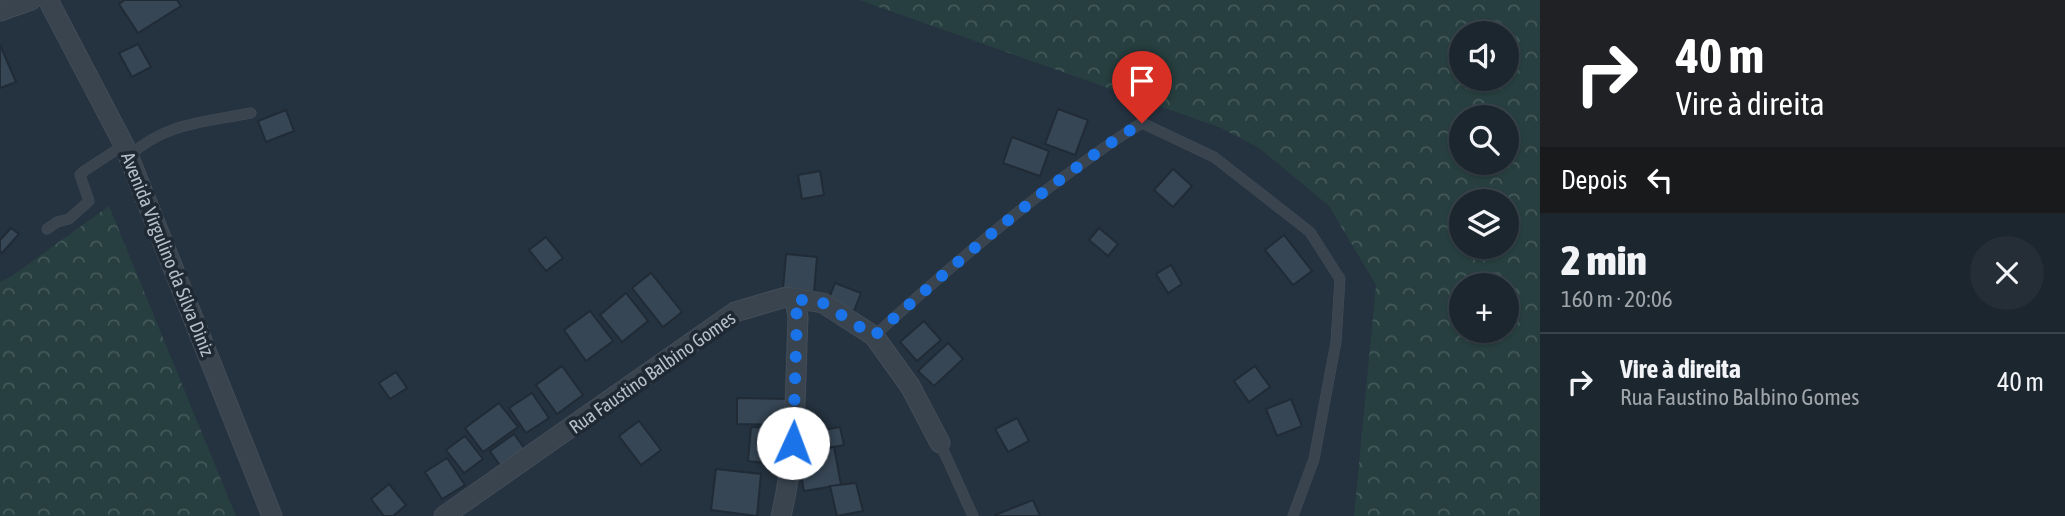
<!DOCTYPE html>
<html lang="pt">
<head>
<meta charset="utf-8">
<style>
	body { margin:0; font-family:"Asap Condensed",sans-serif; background:#252e37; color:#f1f3f6; height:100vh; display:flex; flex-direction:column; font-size:26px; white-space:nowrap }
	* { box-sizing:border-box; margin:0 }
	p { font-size:23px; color:#a0a5aa }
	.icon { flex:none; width:38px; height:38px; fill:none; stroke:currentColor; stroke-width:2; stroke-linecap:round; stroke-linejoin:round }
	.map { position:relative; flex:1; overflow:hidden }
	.panel { display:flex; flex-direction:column; background:#1c262f; width:525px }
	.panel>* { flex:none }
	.top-card { background:#202124; color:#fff; overflow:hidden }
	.fabs { position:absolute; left:1449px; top:21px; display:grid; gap:14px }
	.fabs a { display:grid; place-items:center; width:70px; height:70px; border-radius:50%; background:#1c262f; box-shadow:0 2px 5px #0004,0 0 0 2px #3a434b; font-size:35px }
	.pin { position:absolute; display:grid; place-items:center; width:60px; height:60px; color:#fff; margin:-72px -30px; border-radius:50% 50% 50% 0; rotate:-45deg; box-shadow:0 0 7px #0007 }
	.pin .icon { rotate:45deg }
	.me { position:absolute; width:77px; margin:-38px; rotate:2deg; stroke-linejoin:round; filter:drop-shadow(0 0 5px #0008) }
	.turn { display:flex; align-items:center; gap:24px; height:147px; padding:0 21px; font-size:32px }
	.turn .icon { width:91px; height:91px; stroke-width:2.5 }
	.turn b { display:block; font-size:49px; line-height:60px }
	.then { display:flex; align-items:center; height:66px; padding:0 21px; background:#0003; gap:14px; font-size:26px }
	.round { display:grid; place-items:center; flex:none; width:74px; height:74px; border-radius:37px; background:#252e37 }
	.headline { display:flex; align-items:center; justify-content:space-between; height:119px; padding:0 21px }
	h1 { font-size:42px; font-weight:800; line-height:52px }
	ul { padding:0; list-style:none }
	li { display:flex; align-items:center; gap:21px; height:98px; padding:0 21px; border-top:2px solid #3a434b }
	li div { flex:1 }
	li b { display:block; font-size:26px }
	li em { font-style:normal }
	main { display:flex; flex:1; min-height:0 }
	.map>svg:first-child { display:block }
</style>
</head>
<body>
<main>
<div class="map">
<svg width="1540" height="516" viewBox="0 0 1540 516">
	<defs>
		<pattern id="forest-crowns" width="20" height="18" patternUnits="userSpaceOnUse" patternTransform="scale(1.75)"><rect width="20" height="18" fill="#273f40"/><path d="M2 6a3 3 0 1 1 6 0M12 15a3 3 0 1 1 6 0" fill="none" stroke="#44595a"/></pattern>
	</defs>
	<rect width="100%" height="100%" fill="#25323f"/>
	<g fill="url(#forest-crowns)" fill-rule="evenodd">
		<path d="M859 0H1540V516H1354L1376 285 1329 206 1259 148 1221 128ZM1461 33H1507V79H1461ZM1461 117H1507V163H1461ZM1461 201H1507V247H1461ZM1461 285H1507V331H1461Z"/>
		<path d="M109 206 236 516H0V282L13 275Z"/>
	</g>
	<g fill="#374655" stroke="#202b36" stroke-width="2">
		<path d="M125 0H177L181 6 138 33 119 4Z"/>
		<path d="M138 44 151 67 132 77 119 53Z"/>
		<path d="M0 45 16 82 0 88Z"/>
		<path d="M1058 109 1088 120 1075 155 1045 144Z"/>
		<path d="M286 110 294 131 266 142 258 121Z"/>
		<path d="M1012 137 1049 151 1040 176 1003 163Z"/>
		<path d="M1173 169 1192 186 1173 207 1154 190Z"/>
		<path d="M820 171 824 195 802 199 798 175Z"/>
		<path d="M11 228 19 234 2 253 0 251V240Z"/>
		<path d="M1099 228 1118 244 1108 256 1089 240Z"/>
		<path d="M1284 235 1312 271 1293 285 1265 250Z"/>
		<path d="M546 237 563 258 546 271 529 250Z"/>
		<path d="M786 254 817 257 814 292 783 289Z"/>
		<path d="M1171 265 1182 284 1168 293 1156 274Z"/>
		<path d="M651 273 682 312 663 327 632 288Z"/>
		<path d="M835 283 861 293 854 311 828 301Z"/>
		<path d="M626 293 648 321 622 342 600 315Z"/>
		<path d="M590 311 613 341 586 361 564 330Z"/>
		<path d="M924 321 941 340 917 361 900 342Z"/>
		<path d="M948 343 963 359 934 386 918 371Z"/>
		<path d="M562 366 583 395 557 414 536 385Z"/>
		<path d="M1255 366 1270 387 1249 402 1234 381Z"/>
		<path d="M396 372 407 388 390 399 379 383Z"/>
		<path d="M532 393 549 418 526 433 509 408Z"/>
		<path d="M737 398 788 399 787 425 737 424Z"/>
		<path d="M1291 399 1302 426 1277 436 1266 409Z"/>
		<path d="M499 403 518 427 483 452 465 428Z"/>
		<path d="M1017 418 1029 441 1008 452 995 429Z"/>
		<path d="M639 421 661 450 641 465 619 436Z"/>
		<path d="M751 427 780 429 777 464 748 461Z"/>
		<path d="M840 427 844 445 823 449 819 431Z"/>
		<path d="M514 434 525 449 501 467 490 451Z"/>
		<path d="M465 436 483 459 464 473 446 450Z"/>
		<path d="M834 447 841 485 804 491 797 454Z"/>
		<path d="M447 458 465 485 442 499 425 472Z"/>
		<path d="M716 469 761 474 757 516 711 510Z"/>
		<path d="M856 483 863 511 837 516 830 486Z"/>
		<path d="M389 484 406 505 393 516H384L371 499Z"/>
		<path d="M1033 500 1040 516H995V515Z"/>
	</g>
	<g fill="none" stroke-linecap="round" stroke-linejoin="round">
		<g stroke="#434d58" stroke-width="11">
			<g id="service">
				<path d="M129 156C165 123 204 122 251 113"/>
				<path d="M47 229 57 222 69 219 89 201 80 175 84 171 124 145"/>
				<path d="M874 336C932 283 991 232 1054 184 1083 163 1111 141 1142 123L1214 157 1310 232 1340 279 1336 342 1314 459 1293 516"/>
				<path d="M940 443 973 516"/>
			</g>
		</g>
		<g stroke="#434d58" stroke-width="21">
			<g id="minor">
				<path d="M48 0 124 145 272 516"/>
				<path d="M0 11 31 0"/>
				<path d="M444 516 735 312 786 297 823 303 874 336 910 386 940 443"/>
				<path d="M781 516C797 451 795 384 798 318L795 299"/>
			</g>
		</g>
		<use href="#service" stroke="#39444f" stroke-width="10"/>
		<use href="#minor" stroke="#39444f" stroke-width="19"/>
	</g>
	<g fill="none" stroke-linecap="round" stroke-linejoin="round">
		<path stroke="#1a73e8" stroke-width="12" stroke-dasharray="0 21.6" d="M793 443 797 318 795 299 823 303 874 336C933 283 991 232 1054 184 1083 163 1111 141 1142 123"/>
	</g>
	<g text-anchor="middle" stroke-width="7" stroke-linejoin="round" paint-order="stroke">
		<g font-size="19" fill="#b6bfca" stroke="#1e2934">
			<text transform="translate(168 254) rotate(68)" y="7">Avenida Virgulino da Silva Diniz</text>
			<text transform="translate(652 372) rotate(-35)" y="7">Rua Faustino Balbino Gomes</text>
		</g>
	</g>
</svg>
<div class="fabs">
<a><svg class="icon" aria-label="sound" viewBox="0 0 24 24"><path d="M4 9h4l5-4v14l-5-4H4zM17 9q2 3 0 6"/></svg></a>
<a><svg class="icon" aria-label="search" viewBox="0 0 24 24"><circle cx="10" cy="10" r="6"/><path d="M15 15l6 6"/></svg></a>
<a><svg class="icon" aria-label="layers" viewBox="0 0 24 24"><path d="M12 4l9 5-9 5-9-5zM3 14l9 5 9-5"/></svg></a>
<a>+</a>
</div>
<div class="pin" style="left:1142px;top:123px;background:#d93025"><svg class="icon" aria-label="arrive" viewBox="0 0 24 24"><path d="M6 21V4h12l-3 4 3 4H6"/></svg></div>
<svg class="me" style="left:793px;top:443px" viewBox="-20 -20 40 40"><circle r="19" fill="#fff"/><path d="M0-13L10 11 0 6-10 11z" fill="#1a73e8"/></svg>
</div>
<section class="panel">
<div class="top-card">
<div class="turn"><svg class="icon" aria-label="right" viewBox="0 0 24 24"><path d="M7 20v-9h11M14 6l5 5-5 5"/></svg><div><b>40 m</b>Vire à direita</div></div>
<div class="then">Depois<svg class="icon" aria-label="left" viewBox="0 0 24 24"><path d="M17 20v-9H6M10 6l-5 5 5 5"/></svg></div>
</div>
<div class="headline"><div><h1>2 min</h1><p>160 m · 20:06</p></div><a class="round"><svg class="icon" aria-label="close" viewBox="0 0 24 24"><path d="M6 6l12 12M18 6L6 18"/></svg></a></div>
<ul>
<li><svg class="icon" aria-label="right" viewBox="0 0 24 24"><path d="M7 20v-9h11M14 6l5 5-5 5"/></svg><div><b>Vire à direita</b><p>Rua Faustino Balbino Gomes</p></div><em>40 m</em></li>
</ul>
</section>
</main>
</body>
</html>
